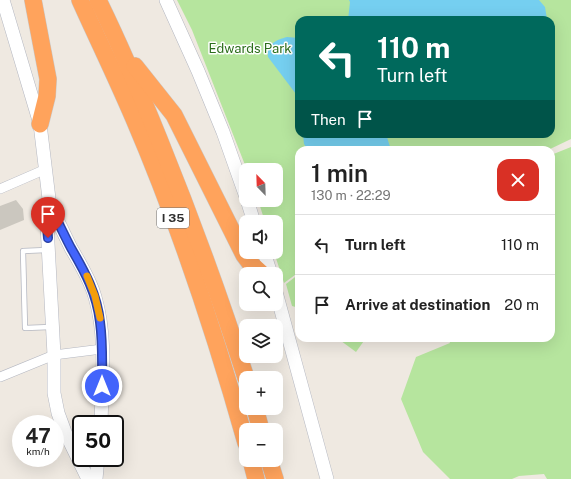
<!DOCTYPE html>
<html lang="en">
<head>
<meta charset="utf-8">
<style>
	body { margin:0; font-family:"Public Sans",sans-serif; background:#f2f2f2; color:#222; height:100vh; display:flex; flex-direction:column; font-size:15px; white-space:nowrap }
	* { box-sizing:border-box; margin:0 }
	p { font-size:13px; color:#767676 }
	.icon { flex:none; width:22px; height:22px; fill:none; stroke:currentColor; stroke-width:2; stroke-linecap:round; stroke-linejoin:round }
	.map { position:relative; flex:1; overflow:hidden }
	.side { position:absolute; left:295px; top:146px; width:260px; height:196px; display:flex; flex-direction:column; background:#fff; border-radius:12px; box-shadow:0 4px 16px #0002 }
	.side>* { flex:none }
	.top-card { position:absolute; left:295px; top:16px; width:260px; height:122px; border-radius:12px; box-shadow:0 4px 16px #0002; background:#00695c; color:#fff; overflow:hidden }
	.needle { width:26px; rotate:337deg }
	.buttons { position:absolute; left:239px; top:163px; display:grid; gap:8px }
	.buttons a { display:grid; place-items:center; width:44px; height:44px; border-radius:8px; background:#fff; box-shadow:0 4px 16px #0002; font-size:20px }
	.speed { position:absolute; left:12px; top:415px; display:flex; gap:8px; font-size:20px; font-weight:700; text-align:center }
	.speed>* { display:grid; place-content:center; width:52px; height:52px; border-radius:50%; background:#fff; box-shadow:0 4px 16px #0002; line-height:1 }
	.speed small { font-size:10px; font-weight:400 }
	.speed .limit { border:2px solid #111; border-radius:6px; background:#fff; color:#111 }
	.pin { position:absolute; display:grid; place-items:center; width:34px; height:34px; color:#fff; margin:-41px -17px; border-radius:50% 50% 50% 0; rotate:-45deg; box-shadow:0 0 4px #0007 }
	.pin .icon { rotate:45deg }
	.me { position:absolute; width:44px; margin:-22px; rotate:0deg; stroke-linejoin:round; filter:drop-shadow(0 0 3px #0008) }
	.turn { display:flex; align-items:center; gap:14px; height:84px; padding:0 16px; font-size:18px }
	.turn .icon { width:52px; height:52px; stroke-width:2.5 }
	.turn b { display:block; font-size:28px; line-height:34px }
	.then { display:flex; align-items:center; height:38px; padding:0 16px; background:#0003; gap:8px; font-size:15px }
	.round { display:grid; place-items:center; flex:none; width:42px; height:42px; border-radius:12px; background:#f2f2f2 }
	.head { display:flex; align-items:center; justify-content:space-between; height:68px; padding:0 16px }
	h1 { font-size:24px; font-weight:600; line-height:30px }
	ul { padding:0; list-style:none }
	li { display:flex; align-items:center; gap:12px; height:60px; padding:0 16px; border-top:1px solid #e0e0e0 }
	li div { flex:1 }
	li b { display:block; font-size:15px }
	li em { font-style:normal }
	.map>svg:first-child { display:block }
</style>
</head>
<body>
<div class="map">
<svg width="571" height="479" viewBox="0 0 571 479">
	<rect width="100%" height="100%" fill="#efe9e1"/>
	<g fill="#b6e59e" fill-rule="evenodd">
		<path d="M177 0H571V139L548 150H299V272L284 283 274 252H276V222H265L258 200H276V170H247L192 30ZM299 20H551V134H299Z"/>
		<path d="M571 147V479H547L544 474 519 476 512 479H450L423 452 401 399 416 357 450 343 448 338H551V155Z"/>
		<path d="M299 274V308L292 306 286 284Z"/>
		<path d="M337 338H366L356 352Z"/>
	</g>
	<g fill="#75cff0">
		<path d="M349 0H539L545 7 547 19 348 20 350 2Z"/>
		<path d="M287 37 299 38V98L268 57C266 44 276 40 287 37Z"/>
		<path d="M303 134H386L391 150H308L304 144Z"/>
	</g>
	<path fill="#cbc7bf" d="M16 200 23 209 24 220 0 230V206Z"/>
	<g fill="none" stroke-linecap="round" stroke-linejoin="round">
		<g stroke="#b4b7c1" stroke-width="6">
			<path id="lane" d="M47 250 23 251 25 328 51 327"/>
		</g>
		<g stroke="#b4b7c1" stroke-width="10">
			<g id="street">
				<path d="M0 189 46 169"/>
				<path d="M0 377 54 355 102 349"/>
			</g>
		</g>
		<g stroke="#b4b7c1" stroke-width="14">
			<g id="secondary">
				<path d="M3 0 40 124 50 207 47 225 54 355V393L58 413 65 432 88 479"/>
				<path d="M166 0 198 71 223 132 246 197"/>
				<path d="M247 200 254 222"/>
				<path d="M50 207C58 220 64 234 71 248 80 264 90 279 95 297 107 337 102 382 101 424"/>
				<path d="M264 252 271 274"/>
				<path d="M276 292 327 479"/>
				<path d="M96 479 98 458"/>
			</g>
		</g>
		<g stroke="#c9c9c9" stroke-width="18">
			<g id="highway">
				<path d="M33 0 48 79 47 96 40 124"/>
				<path d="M80 0C98 40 117 79 134 119 179 224 215 333 246 443"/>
				<path d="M98 0C120 45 140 92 159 139 191 218 220 297 246 378"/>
				<path d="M135 66 174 115 244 255 250 263 262 274"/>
				<path d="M255 408 261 430"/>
				<path d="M251 460 256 479"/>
				<path d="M269 460 275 479"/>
			</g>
		</g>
		<use href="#lane" stroke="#fff" stroke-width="4.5"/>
		<use href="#street" stroke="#fff" stroke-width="9"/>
		<use href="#secondary" stroke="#fff" stroke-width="13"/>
		<use href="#highway" stroke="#ffa35c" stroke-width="17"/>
	</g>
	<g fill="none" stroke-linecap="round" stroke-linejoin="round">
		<g stroke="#2b41a3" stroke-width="10">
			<path id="route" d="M48 238 47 225 50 207C58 221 64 235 71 248 85 272 97 294 100 322 103 343 102 365 102 386"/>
		</g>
		<use href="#route" stroke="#4264fb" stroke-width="7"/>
		<path stroke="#f59e0b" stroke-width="7" d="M87 276 95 296 100 318"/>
	</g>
	<g text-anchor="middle" stroke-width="3" stroke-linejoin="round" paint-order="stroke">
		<rect fill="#fff" stroke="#6d6d6d" stroke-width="1" x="157" y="208" width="32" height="20" rx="3"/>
		<g font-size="12" font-weight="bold" fill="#2e2e2e">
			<text x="173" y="222">I 35</text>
		</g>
		<g font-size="13" fill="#2c6e1b" stroke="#fff">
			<text x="250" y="53">Edwards Park</text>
		</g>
	</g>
</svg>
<div class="buttons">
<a><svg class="needle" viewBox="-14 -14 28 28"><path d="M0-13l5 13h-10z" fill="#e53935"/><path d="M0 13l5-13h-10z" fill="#767676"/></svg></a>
<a><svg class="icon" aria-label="sound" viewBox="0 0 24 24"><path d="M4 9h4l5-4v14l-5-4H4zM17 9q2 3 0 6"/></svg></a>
<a><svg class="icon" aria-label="search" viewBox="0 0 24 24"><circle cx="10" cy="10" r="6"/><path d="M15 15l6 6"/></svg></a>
<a><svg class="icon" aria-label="layers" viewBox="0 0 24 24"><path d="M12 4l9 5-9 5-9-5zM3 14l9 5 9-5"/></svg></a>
<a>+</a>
<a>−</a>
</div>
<div class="speed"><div>47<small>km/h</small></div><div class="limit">50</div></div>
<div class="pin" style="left:48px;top:238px;background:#d93025"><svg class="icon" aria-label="arrive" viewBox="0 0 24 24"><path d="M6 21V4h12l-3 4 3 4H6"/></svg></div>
<svg class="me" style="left:102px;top:386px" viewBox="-20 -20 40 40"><circle r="17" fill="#4264fb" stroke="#fff" stroke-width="3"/><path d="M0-11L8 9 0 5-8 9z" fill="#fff"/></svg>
<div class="top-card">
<div class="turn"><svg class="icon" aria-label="left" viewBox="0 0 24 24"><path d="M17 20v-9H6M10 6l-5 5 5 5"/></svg><div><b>110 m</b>Turn left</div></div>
<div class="then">Then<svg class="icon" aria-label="arrive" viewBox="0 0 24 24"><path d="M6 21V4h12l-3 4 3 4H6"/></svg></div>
</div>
<section class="side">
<div class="head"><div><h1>1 min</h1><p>130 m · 22:29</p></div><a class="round" style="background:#d93025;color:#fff"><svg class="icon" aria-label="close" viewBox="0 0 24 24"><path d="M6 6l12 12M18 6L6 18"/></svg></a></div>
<ul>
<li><svg class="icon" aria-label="left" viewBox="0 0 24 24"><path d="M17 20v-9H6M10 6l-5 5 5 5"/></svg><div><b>Turn left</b></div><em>110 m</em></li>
<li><svg class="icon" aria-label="arrive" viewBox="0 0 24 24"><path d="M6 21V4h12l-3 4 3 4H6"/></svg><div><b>Arrive at destination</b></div><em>20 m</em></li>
</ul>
</section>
</div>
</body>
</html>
